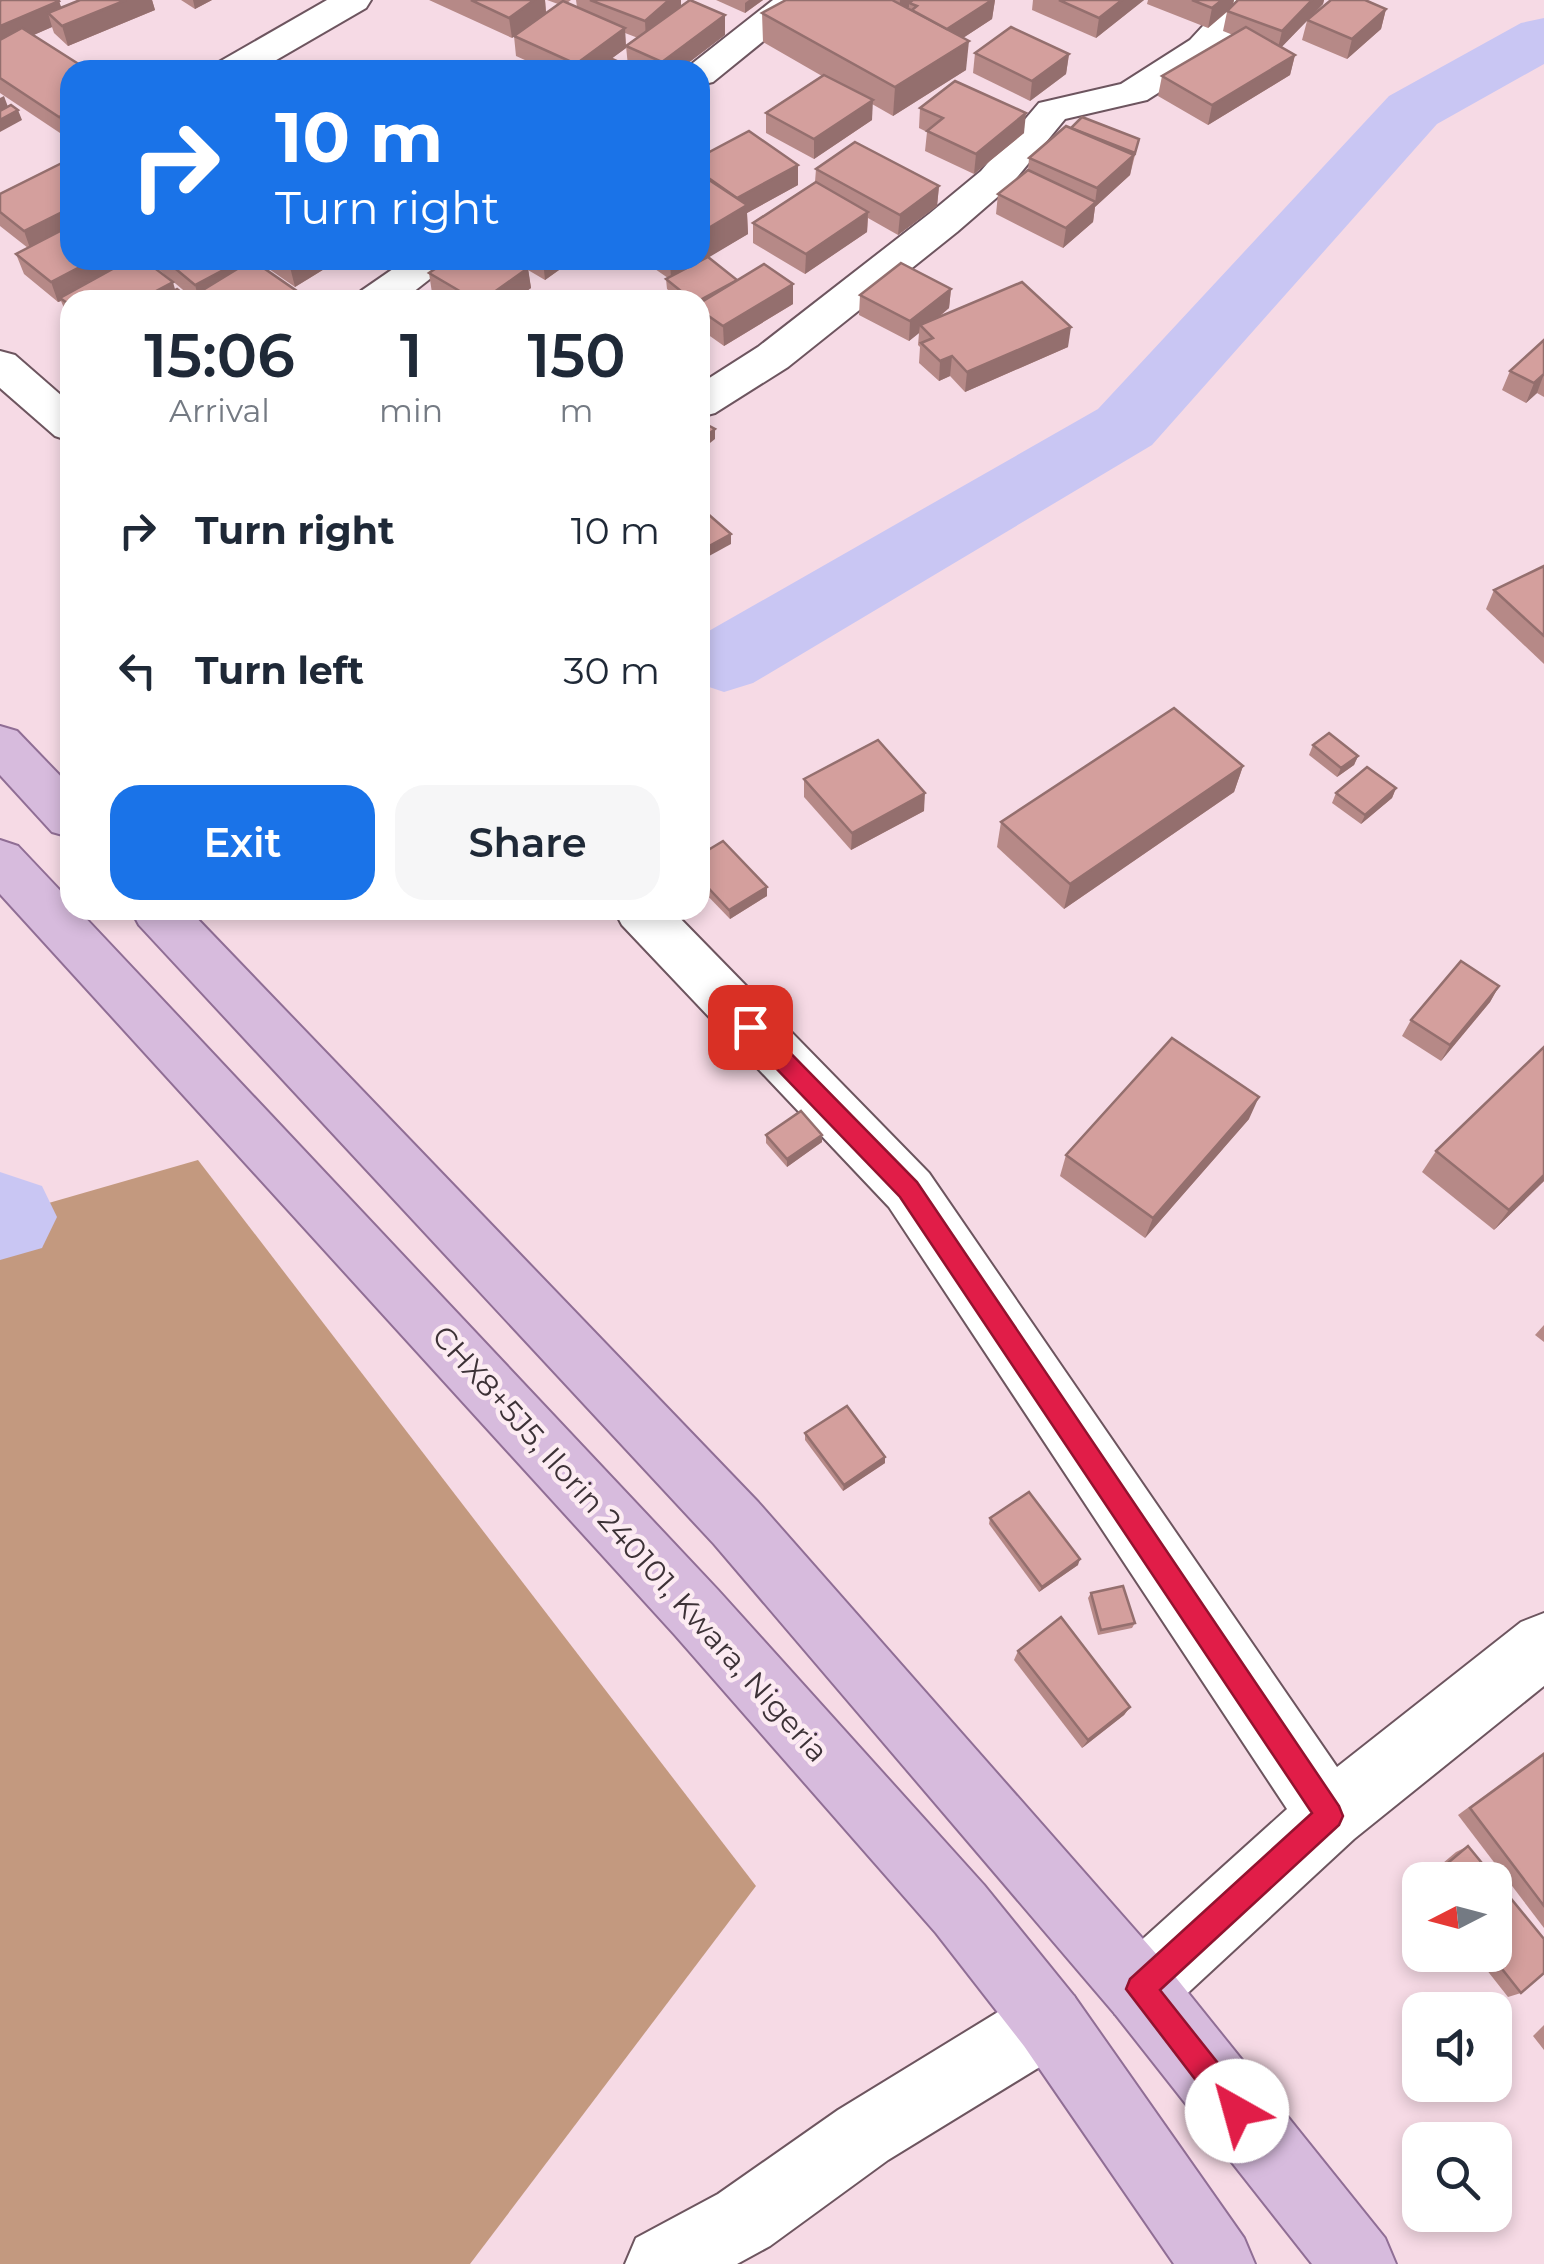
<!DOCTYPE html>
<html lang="en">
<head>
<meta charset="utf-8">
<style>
	body { margin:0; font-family:Montserrat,sans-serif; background:#f6f6f7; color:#1f2937; height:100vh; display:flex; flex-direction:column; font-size:38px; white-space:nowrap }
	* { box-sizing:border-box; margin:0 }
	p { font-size:32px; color:#747a83 }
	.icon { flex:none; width:55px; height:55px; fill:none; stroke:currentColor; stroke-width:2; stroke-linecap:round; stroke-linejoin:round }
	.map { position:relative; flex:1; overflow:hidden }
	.details { position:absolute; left:60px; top:290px; width:650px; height:630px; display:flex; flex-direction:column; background:#fff; border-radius:30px; box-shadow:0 5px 15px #0003 }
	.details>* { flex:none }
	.banner { position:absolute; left:60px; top:60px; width:650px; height:210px; border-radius:30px; box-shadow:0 5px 15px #0003; background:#1a73e8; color:#fff; overflow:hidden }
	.needle { width:65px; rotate:264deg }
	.buttons { position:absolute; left:1402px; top:1862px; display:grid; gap:20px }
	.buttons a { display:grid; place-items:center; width:110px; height:110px; border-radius:20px; background:#fff; box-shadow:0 5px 15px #0003; font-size:50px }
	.pin { position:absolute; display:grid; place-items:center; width:85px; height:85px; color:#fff; margin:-42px; border-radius:20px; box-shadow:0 5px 15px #0006 }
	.me { position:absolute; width:110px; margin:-55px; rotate:322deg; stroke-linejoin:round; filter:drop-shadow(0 0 8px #0008) }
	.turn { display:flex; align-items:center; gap:35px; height:210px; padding:0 50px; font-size:45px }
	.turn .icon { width:130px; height:130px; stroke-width:2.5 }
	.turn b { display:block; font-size:70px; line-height:85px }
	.eta { display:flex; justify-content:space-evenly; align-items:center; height:170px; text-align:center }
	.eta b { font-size:60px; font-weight:600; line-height:70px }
	.action { display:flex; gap:20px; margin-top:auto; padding:20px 50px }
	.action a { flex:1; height:115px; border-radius:30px; background:#1a73e8; color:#fff; font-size:40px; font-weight:600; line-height:115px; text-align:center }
	.action a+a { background:#f6f6f7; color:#1f2937 }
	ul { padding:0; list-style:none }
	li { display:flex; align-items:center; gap:30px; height:140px; padding:0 50px }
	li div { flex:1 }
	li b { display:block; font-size:38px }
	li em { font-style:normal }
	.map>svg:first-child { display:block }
</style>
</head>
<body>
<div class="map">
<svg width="1544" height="2264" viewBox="0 0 1544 2264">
	<rect width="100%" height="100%" fill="#f6dae5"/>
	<path fill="#c3997f" d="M198 1160 756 1886 470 2264H0V1217Z"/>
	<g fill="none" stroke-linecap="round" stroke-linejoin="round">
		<g fill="#c9c6f3" fill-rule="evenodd">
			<path d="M1544 18V64L1437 124 1152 445 753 683 724 692 700 684V636L1098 409 1389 96 1521 23Z"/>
			<path d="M0 1172 42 1186 57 1217 42 1248 0 1260Z"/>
		</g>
		<g stroke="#6d555f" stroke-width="4">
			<g id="minor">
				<path d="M327 0H371L366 8 259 70H214L219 62Z"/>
				<path d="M773 0H814L713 82 700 85V70H684Z"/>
				<path d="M1227 0H1264L1216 56 1147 100 1065 119 1009 187 957 232 788 367 715 413 700 417V384L758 347 929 214 981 171 1039 103 1121 84 1190 40Z"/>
				<path d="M406 260H454L403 300H355L361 291Z"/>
				<path d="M0 351 15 355 70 403V441L55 436 0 388Z"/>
				<path d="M614 910H672L929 1173 1337 1767 1521 1622 1544 1613V1686L1354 1839 1165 2014 1140 2024 1115 2014 1105 1989 1115 1964 1287 1809 889 1207 622 925Z"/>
				<path d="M1049 1986 1074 1996 1084 2021 1074 2046 888 2160 770 2246 737 2264H625L636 2238 718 2194 838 2110 1024 1996Z"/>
			</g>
		</g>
		<g stroke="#906e95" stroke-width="4">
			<g id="primary">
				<path d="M0 726 17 731 70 786V837L52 832 0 775Z"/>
				<path d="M0 840 18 846 70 901V910H78L718 1590 984 1885 1074 1996 1244 2238 1255 2264H1174L1024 2046 936 1933 674 1634 0 894Z"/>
				<path d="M131 910H189L758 1502 1165 1964 1385 2238 1396 2264H1312L1115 2014 714 1544 139 925Z"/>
			</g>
		</g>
		<use href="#minor" fill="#fff" fill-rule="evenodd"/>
		<use href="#primary" fill="#d7bbdd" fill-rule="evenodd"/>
	</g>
	<g fill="#b68987">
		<path d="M0 0 59 1 61 8 80 0H152L155 10 68 46 54 33 52 27 33 35 66 137 0 93Z"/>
		<path d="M181 0H212L195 9Z"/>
		<path d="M429 0H545L546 13 558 4 547 0H571L567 3 577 7 576 0H681V6L725 35 679 70H597L628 66 626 46 638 38 625 33 626 48 596 70H547L516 56 514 36 512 38Z"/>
		<path d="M716 0H763L745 13Z"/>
		<path d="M786 0H995L992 19 963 38 966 70 893 116 872 104V120L814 159 766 133V113L822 76 763 42 762 13Z"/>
		<path d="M1033 0H1144L1096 38 1032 10Z"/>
		<path d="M1148 0H1234L1233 6 1238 0H1324L1323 4 1308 19 1386 9 1381 29 1347 59 1302 40 1307 21 1281 47 1295 55 1290 75 1208 125 1158 96 1162 76 1233 35 1223 31 1227 12 1208 28 1147 4Z"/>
		<path d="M975 53 1069 54 1066 74 1030 101 973 73Z"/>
		<path d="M920 108 1024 133 974 174 925 151 927 132 919 128Z"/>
		<path d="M1071 128 1139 139 1130 175 1095 207 1093 222 1063 248 996 214 998 194 1028 170 1029 158Z"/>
		<path d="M700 157 798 185 747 213 748 234 708 257 737 281 793 284V304L724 346 700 329V300H680L667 289 666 279 668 278 642 260H700Z"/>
		<path d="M816 169 939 186 937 206 898 235 868 218 867 232 805 274 753 243V223L815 182Z"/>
		<path d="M0 194 70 300V319L68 317 61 301 58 302 24 274 16 254 28 248 0 226Z"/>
		<path d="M154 260H248L249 262 304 296 305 300H195L157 268Z"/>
		<path d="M256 260H339L295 287Z"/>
		<path d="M448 260H573L545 280 528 270 531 288 514 300H444L432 293 429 273Z"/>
		<path d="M951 289 949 308 938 318 1068 347 965 392 950 376 939 381 919 363 920 347 918 345 919 333 909 341 859 315 860 295Z"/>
		<path d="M1544 340V397L1537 393 1526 403 1502 390 1510 371Z"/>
		<path d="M1544 566V664L1486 609 1494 590Z"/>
		<path d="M1313 745 1358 756 1354 765 1337 777 1309 755Z"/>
		<path d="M1243 766 1234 792 1064 909 997 847 1001 822Z"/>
		<path d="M804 779 924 811 851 850 804 797Z"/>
		<path d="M1396 788 1392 798 1361 824 1332 803 1336 793Z"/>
		<path d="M700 855 767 887V896L730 919 700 888Z"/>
		<path d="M1499 986 1490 1002 1441 1061 1402 1036 1411 1020Z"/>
		<path d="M1544 1047V1181L1494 1230 1422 1172 1436 1151Z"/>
		<path d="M1249 1119 1145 1238 1060 1176 1066 1155Z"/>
		<path d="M766 1135 822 1142 787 1167 766 1143Z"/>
		<path d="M1544 1325V1342L1535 1335Z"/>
		<path d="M805 1433 885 1463 843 1491 805 1440Z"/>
		<path d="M990 1518 1078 1565 1039 1592 989 1524Z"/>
		<path d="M1091 1593 1135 1623 1132 1628 1098 1635 1088 1598Z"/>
		<path d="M1018 1651 1130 1707 1124 1715 1082 1748 1014 1660Z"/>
		<path d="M1544 1752V1928L1458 1815Z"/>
		<path d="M1468 1846 1544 1939V1973L1521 1993 1508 1997 1475 1955H1495V1880H1423L1456 1852Z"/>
		<path d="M1544 2025V2050L1533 2036Z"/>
	</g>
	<g fill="#946f6e">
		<path d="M126 0H152L155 10 68 46 62 26Z"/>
		<path d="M193 0H212L195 9Z"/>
		<path d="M534 0H545L546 13 512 38 509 18Z"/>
		<path d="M669 0H681V10L646 41 645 21Z"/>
		<path d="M749 0H763L745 13V3Z"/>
		<path d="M900 0H919L909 3V7L899 15Z"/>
		<path d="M989 0H995L992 19 946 49 947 29Z"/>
		<path d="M1122 0H1144L1096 38 1099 18Z"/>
		<path d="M1222 0H1234L1232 7 1208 28 1212 8Z"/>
		<path d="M1312 0H1324L1323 4 1277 52 1282 31Z"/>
		<path d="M59 1 66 21 48 13 52 27 0 50V26Z"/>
		<path d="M1386 9 1381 29 1347 59 1352 39Z"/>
		<path d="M725 15V35L679 70H663L662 62Z"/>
		<path d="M625 28 626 48 596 70H576V64Z"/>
		<path d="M969 41 966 70 893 116 895 87Z"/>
		<path d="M1069 54 1066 74 1030 101 1032 81Z"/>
		<path d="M1295 55 1290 75 1208 125 1212 105Z"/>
		<path d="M4 96 8 107 0 111V98Z"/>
		<path d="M873 100 872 120 814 159V139Z"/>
		<path d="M18 110 22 120 0 132V120Z"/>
		<path d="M70 111V134L66 137 59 117Z"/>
		<path d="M1026 113 1024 133 974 174 976 154Z"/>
		<path d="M1134 155 1130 175 1095 207 1093 222 1063 248 1066 228 1095 203 1097 188Z"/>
		<path d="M798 165V185L747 213 748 234 671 280 670 260H700V233L737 198Z"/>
		<path d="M939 186 937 206 898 235 900 215Z"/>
		<path d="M70 208V231L31 251 24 231Z"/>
		<path d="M868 212 867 232 805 274 806 254Z"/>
		<path d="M93 260H138L60 298 61 301 58 302 51 282Z"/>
		<path d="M242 260H248L253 277 198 293 199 300 195 285Z"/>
		<path d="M301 260H339L295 287 290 267Z"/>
		<path d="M543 260H573L545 280Z"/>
		<path d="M528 268 531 288 514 300H483Z"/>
		<path d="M173 282 178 300H139Z"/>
		<path d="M793 284V304L724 346 723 326Z"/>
		<path d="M951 289 949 308 924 329 920 325 919 333 909 341 910 321Z"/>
		<path d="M1071 327 1068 347 965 392 967 372Z"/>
		<path d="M952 356 950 376 939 381 940 361Z"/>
		<path d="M1544 374 1537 393 1526 403 1534 383Z"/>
		<path d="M715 429V439L700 451V441Z"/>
		<path d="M731 534V544L700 561V551Z"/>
		<path d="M1358 756 1354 765 1337 777 1341 768Z"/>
		<path d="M1243 766 1234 792 1064 909 1070 884Z"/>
		<path d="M1396 788 1392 798 1361 824 1365 815Z"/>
		<path d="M925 793 924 811 851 850 852 833Z"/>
		<path d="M767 887V896L730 919 729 910Z"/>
		<path d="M1499 986 1490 1002 1441 1061 1450 1045Z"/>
		<path d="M1259 1097 1249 1119 1145 1238 1153 1218Z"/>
		<path d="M822 1135V1142L787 1167V1159Z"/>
		<path d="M1544 1175V1181L1494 1230 1509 1210Z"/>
		<path d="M885 1457V1463L843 1491 844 1485Z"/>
		<path d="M1080 1559 1078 1565 1039 1592 1042 1587Z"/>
		<path d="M1130 1707 1124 1715 1082 1748 1088 1740Z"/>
	</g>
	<g fill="#d49f9d" stroke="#946f6e" stroke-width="2.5">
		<path d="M2 0H58L59 1 0 26V1Z"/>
		<path d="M80 0H126L62 26 48 13Z"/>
		<path d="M471 0H534L509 18Z"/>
		<path d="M590 0H669L645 21Z"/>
		<path d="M690 0 725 15 662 62 626 46Z"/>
		<path d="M786 0H892L969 41 895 87 762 13Z"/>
		<path d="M913 0H992L947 29 912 10 917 6 909 3Z"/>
		<path d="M1059 0H1122L1099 18Z"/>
		<path d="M1192 0H1222L1212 8Z"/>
		<path d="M1238 0H1312L1282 31 1227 11Z"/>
		<path d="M1331 0H1365L1386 9 1352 39 1307 20Z"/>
		<path d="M563 1 625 28 576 64 514 36Z"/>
		<path d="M1011 27 1069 54 1032 81 975 53Z"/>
		<path d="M1246 27 1295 55 1212 105 1162 76Z"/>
		<path d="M22 28 88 70H70V111L59 117 0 78V40Z"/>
		<path d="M612 59 637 70H597Z"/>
		<path d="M824 75 873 100 814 139 766 113Z"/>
		<path d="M955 81 1026 113 976 154 927 131 943 118 920 108Z"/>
		<path d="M11 105 18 110 0 120V111Z"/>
		<path d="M1082 117 1139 139 1135 153 1071 128Z"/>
		<path d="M1066 126 1134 155 1097 188 1029 158Z"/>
		<path d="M749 131 798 165 737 198 700 172V157Z"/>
		<path d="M855 142 939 186 900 215 816 169Z"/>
		<path d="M70 159V208L24 231 0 212V194Z"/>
		<path d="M1028 170 1096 202 1066 228 998 194Z"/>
		<path d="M700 174 747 205 700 233Z"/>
		<path d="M816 182 868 212 806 254 753 223Z"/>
		<path d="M70 226V260H93L51 282 16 254Z"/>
		<path d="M708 257 737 280 700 300H692L666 279Z"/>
		<path d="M129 260H144L173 282 139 300H70V305L60 298Z"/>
		<path d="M165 260H242L195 285Z"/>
		<path d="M252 260 304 296 297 300H208L198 293Z"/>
		<path d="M280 260H301L290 267Z"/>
		<path d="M448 260H514L528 268 483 300H475L429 273Z"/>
		<path d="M901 263 951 289 910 321 860 295Z"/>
		<path d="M764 264 793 284 723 326 700 310V303Z"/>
		<path d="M1022 282 1071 327 967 372 952 356 940 361 921 343 933 338 920 325Z"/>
		<path d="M177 289 191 300H158Z"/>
		<path d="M1544 340V374L1534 383 1510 371Z"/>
		<path d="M700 421 715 429 700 441Z"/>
		<path d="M708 514 731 534 700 551V518Z"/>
		<path d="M1544 566V636L1494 590Z"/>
		<path d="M1174 708 1243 766 1070 884 1001 822Z"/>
		<path d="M1329 733 1358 756 1341 768 1313 745Z"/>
		<path d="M878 740 925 793 852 833 804 779Z"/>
		<path d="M1367 767 1396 788 1365 815 1336 793Z"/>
		<path d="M723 841 767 887 729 910 700 879V855Z"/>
		<path d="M1461 961 1499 986 1450 1045 1411 1020Z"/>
		<path d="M1172 1038 1259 1097 1153 1218 1066 1155Z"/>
		<path d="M1544 1047V1175L1509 1210 1436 1151Z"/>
		<path d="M801 1111 822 1135 787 1159 766 1135Z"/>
		<path d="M847 1406 885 1457 844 1485 805 1433Z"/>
		<path d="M1029 1492 1080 1559 1042 1587 990 1518Z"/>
		<path d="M1123 1586 1135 1623 1101 1630 1091 1593Z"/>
		<path d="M1061 1617 1130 1707 1088 1740 1018 1651Z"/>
		<path d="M1544 1754V1906L1470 1808Z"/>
		<path d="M1468 1846 1544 1939V1973L1521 1993 1491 1955H1495V1880H1432L1430 1878Z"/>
	</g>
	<path fill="#e11d48" stroke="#92132f" stroke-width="2.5" d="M750 1018 758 1020 917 1182 1339 1806 1343 1816 1339 1825 1160 1990 1248 2101 1252 2111 1248 2121 1237 2126 1227 2121 1126 1989 1130 1979 1312 1813 900 1197 742 1033 739 1027Z"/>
	<g text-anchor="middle" stroke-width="9" stroke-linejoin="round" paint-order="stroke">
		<g font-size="30" fill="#3d3237" stroke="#fcebf2">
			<text transform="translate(630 1544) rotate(48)" y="10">CHX8+5J5, Ilorin 240101, Kwara, Nigeria</text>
		</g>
	</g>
</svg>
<div class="buttons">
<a><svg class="needle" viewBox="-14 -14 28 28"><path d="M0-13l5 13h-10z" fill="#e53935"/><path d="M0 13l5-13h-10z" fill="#747a83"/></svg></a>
<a><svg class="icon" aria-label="sound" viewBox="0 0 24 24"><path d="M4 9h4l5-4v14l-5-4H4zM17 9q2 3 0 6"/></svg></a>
<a><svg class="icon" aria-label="search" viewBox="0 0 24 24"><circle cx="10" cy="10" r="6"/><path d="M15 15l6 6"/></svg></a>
</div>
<div class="pin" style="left:750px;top:1027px;background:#d93025"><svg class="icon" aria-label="arrive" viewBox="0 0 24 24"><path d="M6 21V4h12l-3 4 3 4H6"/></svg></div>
<svg class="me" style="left:1237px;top:2111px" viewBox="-20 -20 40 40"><circle r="19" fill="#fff"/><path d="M0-13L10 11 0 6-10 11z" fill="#e11d48"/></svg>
<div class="banner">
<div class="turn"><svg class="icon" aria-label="right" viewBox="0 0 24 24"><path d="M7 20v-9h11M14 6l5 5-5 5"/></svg><div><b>10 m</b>Turn right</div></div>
</div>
<section class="details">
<div class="eta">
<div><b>15:06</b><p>Arrival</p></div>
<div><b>1</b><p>min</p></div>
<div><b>150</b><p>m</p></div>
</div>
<ul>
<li><svg class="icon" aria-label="right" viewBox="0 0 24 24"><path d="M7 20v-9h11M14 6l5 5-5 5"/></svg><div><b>Turn right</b></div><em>10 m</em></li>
<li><svg class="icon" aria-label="left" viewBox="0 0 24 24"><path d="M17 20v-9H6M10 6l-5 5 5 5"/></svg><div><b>Turn left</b></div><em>30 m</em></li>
</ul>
<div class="action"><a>Exit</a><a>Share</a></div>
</section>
</div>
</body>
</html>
